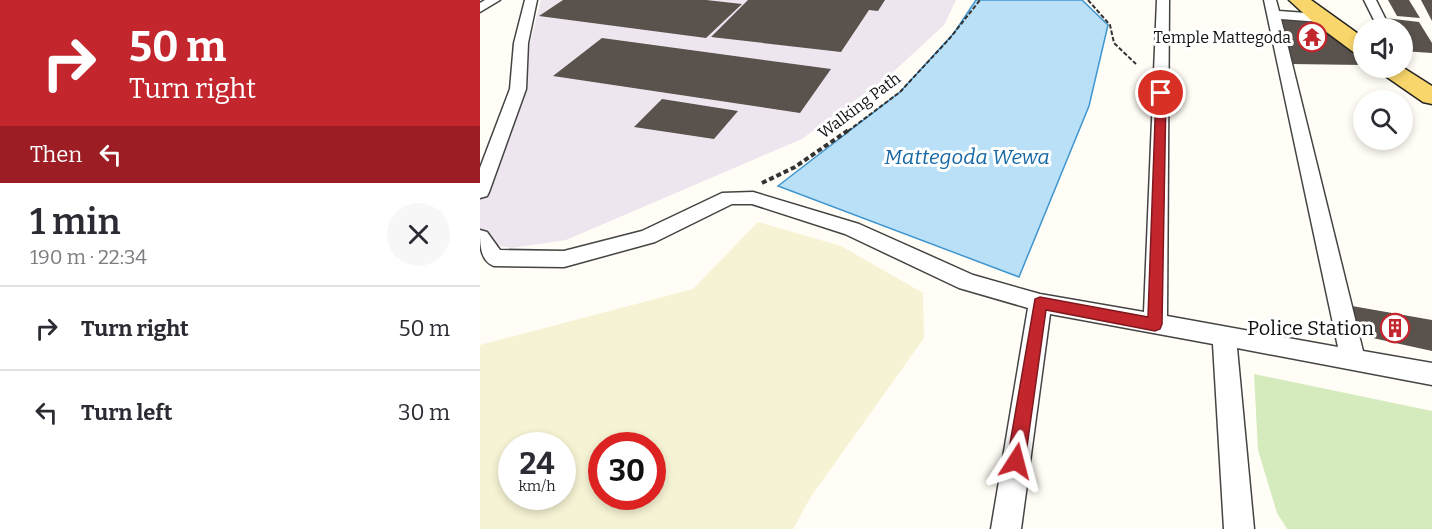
<!DOCTYPE html>
<html lang="en">
<head>
<meta charset="utf-8">
<style>
	body { margin:0; font-family:Bitter,serif; background:#f7f7f7; color:#2b2b33; height:100vh; display:flex; flex-direction:column; font-size:22px; white-space:nowrap }
	* { box-sizing:border-box; margin:0 }
	p { font-size:20px; color:#7c7c81 }
	.icon { flex:none; width:33px; height:33px; fill:none; stroke:currentColor; stroke-width:2; stroke-linecap:round; stroke-linejoin:round }
	.map { position:relative; flex:1; overflow:hidden }
	.drawer { display:flex; flex-direction:column; background:#fff; width:480px }
	.drawer>* { flex:none }
	.guide { background:#c4262e; color:#fff; overflow:hidden }
	.controls { position:absolute; left:873px; top:18px; display:grid; gap:12px }
	.controls a { display:grid; place-items:center; width:60px; height:60px; border-radius:50%; background:#fff; box-shadow:0 3px 9px #0003; font-size:30px }
	.speed { position:absolute; left:18px; top:432px; display:flex; gap:12px; font-size:30px; font-weight:700; text-align:center }
	.speed>* { display:grid; place-content:center; width:78px; height:78px; border-radius:50%; background:#fff; box-shadow:0 3px 9px #0003; line-height:1 }
	.speed small { font-size:15px; font-weight:400 }
	.speed .limit { border:9px solid #d22; background:#fff; color:#111 }
	.pin { position:absolute; display:grid; place-items:center; width:51px; height:51px; color:#fff; margin:-26px; border:3px solid #fff; border-radius:50%; box-shadow:0 2px 6px #0007 }
	.me { position:absolute; width:66px; margin:-33px; rotate:9deg; stroke-linejoin:round; filter:drop-shadow(0 0 4px #0008) }
	.turn { display:flex; align-items:center; gap:21px; height:126px; padding:0 30px; font-size:27px }
	.turn .icon { width:78px; height:78px; stroke-width:2.5 }
	.turn b { display:block; font-size:42px; line-height:51px }
	.then { display:flex; align-items:center; height:57px; padding:0 30px; background:#0003; gap:12px; font-size:22px }
	.round { display:grid; place-items:center; flex:none; width:63px; height:63px; border-radius:32px; background:#f7f7f7 }
	.headline { display:flex; align-items:center; justify-content:space-between; height:102px; padding:0 30px }
	h1 { font-size:36px; font-weight:600; line-height:45px }
	ul { padding:0; list-style:none }
	li { display:flex; align-items:center; gap:18px; height:84px; padding:0 30px; border-top:2px solid #e1e1e2 }
	li div { flex:1 }
	li b { display:block; font-size:22px }
	li em { font-style:normal }
	main { display:flex; flex:1; min-height:0 }
	.map>svg:first-child { display:block }
</style>
</head>
<body>
<main>
<section class="drawer">
<div class="guide">
<div class="turn"><svg class="icon" aria-label="right" viewBox="0 0 24 24"><path d="M7 20v-9h11M14 6l5 5-5 5"/></svg><div><b>50 m</b>Turn right</div></div>
<div class="then">Then<svg class="icon" aria-label="left" viewBox="0 0 24 24"><path d="M17 20v-9H6M10 6l-5 5 5 5"/></svg></div>
</div>
<div class="headline"><div><h1>1 min</h1><p>190 m · 22:34</p></div><a class="round"><svg class="icon" aria-label="close" viewBox="0 0 24 24"><path d="M6 6l12 12M18 6L6 18"/></svg></a></div>
<ul>
<li><svg class="icon" aria-label="right" viewBox="0 0 24 24"><path d="M7 20v-9h11M14 6l5 5-5 5"/></svg><div><b>Turn right</b></div><em>50 m</em></li>
<li><svg class="icon" aria-label="left" viewBox="0 0 24 24"><path d="M17 20v-9H6M10 6l-5 5 5 5"/></svg><div><b>Turn left</b></div><em>30 m</em></li>
</ul>
</section>
<div class="map">
<svg width="952" height="529" viewBox="0 0 952 529">
	<rect width="100%" height="100%" fill="#fffdf5"/>
	<path fill="#eee6ef" d="M61 0H476L464 25 410 75 322 139 86 240 32 248 0 242V198L27 132Z"/>
	<path fill="#f6f3d4" fill-rule="evenodd" d="M278 222 361 246 443 293 444 338 330 498 313 529H0V345L213 289ZM32 446H82V496H32ZM122 446H172V496H122Z"/>
	<path fill="#d5ebbd" d="M774 374 952 411V529H807L797 513 778 450Z"/>
	<path fill="#b9e0f7" stroke="#3f96cf" stroke-width="1.5" d="M496 0H602L628 25 609 106 539 277 298 186 420 92 474 33Z"/>
	<g fill="#5a524d">
		<path d="M83 0H226L262 4 226 38 59 16Z"/>
		<path d="M268 0H405L398 11 389 10 361 52 231 37Z"/>
		<path d="M908 0H929L940 18 917 16Z"/>
		<path d="M941 0H952V21Z"/>
		<path d="M797 18 839 21 884 54V65L811 64Z"/>
		<path d="M905 18 939 22 952 43V53L922 51V28H910Z"/>
		<path d="M122 38 351 69 320 113 73 76Z"/>
		<path d="M182 99 258 111 234 139 154 127Z"/>
		<path d="M872 306 952 320V351L879 335Z"/>
	</g>
	<g fill="none" stroke-linecap="round" stroke-linejoin="round">
		<g stroke="#444" stroke-width="3">
			<g id="street">
				<path d="M5 0H20L0 12V3Z"/>
				<path d="M45 0H57L48 43 46 89 9 192 7 196 0 198V168L30 89 34 43Z"/>
				<path d="M677 0H689L687 316 858 347 784 0H796L799 11 840 14 847 18 840 22 801 19 883 351 952 363V385L757 348 774 529H744L733 344 570 314 541 529H511L548 308 479 288 365 234 272 204H252L175 242 84 267 14 266C0 261 0 244 0 230L7 232 20 250 84 251 162 231 242 193 273 192 379 224 493 275 560 294 664 312Z"/>
				<path d="M884 0H896L910 28H898Z"/>
			</g>
		</g>
		<g stroke="#222" stroke-width="3">
			<g id="primary">
				<path d="M809 0H831L884 38V56L876 54 833 22Z"/>
				<path d="M922 67 952 86V104L943 102 901 73 897 68Z"/>
			</g>
		</g>
		<g stroke="#333" stroke-width="2" stroke-dasharray="4.5 2" stroke-linecap="butt">
			<path d="M608 0 630 25 634 43 656 64"/>
			<path d="M368 131 420 92 470 38 500 0"/>
		</g>
		<path stroke="#333" stroke-width="4" stroke-dasharray="5 3" stroke-linecap="butt" d="M282 183 315 167 370 129"/>
		<use href="#street" fill="#fff" fill-rule="evenodd"/>
		<use href="#primary" fill="#f9d66b" fill-rule="evenodd"/>
	</g>
	<path fill="#c4262e" stroke="#7f191e" stroke-width="1.5" d="M681 90 686 93 682 324 680 329 675 331 566 310 545 461 542 467 536 470 530 467 527 461 555 299 560 297 668 317 676 93Z"/>
	<defs>
		<g id="temple-ring" transform="scale(1.5)"><circle r="9.5" fill="#fff" stroke="#c4262e" stroke-width="1.5"/><path d="M0-6L5-2H3V0L6.5 2.5H4V6H1.5V3h-3V6H-4V2.5H-6.5L-3 0V-2H-5Z" fill="#c4262e"/></g>
		<g id="building-ring" transform="scale(1.5)"><circle r="9.5" fill="#fff" stroke="#c4262e" stroke-width="1.5"/><path d="M-4-6H4V6H1V3H-1V6H-4ZM-2.5-4.3h1.7v1.8h-1.7ZM.8-4.3h1.7v1.8H.8ZM-2.5-1h1.7V.8h-1.7ZM.8-1h1.7V.8H.8Z" fill="#c4262e"/></g>
	</defs>
	<g fill-rule="evenodd">
		<use href="#temple-ring" x="832" y="37"/>
		<use href="#building-ring" x="915" y="328"/>
	</g>
	<g text-anchor="middle" stroke-width="6" stroke-linejoin="round" paint-order="stroke">
		<g font-size="16" fill="#111" stroke="#fff" text-anchor="end">
			<text x="811" y="43">Temple Mattegoda</text>
		</g>
		<g font-size="16" fill="#111" stroke="#fff">
			<text transform="translate(379 105) rotate(-37)" y="6">Walking Path</text>
		</g>
		<g font-size="20" fill="#111" stroke="#fff" text-anchor="end">
			<text x="894" y="335">Police Station</text>
		</g>
		<g font-size="21" font-style="italic" fill="#1768a6" stroke="#fff">
			<text x="487" y="164">Mattegoda Wewa</text>
		</g>
	</g>
</svg>
<div class="controls">
<a><svg class="icon" aria-label="sound" viewBox="0 0 24 24"><path d="M4 9h4l5-4v14l-5-4H4zM17 9q2 3 0 6"/></svg></a>
<a><svg class="icon" aria-label="search" viewBox="0 0 24 24"><circle cx="10" cy="10" r="6"/><path d="M15 15l6 6"/></svg></a>
</div>
<div class="speed"><div>24<small>km/h</small></div><div class="limit">30</div></div>
<div class="pin" style="left:681px;top:93px;background:#d93025"><svg class="icon" aria-label="arrive" viewBox="0 0 24 24"><path d="M6 21V4h12l-3 4 3 4H6"/></svg></div>
<svg class="me" style="left:536px;top:461px" viewBox="-20 -20 40 40"><path d="M0-17L14 15 0 8-14 15z" fill="#c4262e" stroke="#fff" stroke-width="4"/></svg>
</div>
</main>
</body>
</html>
